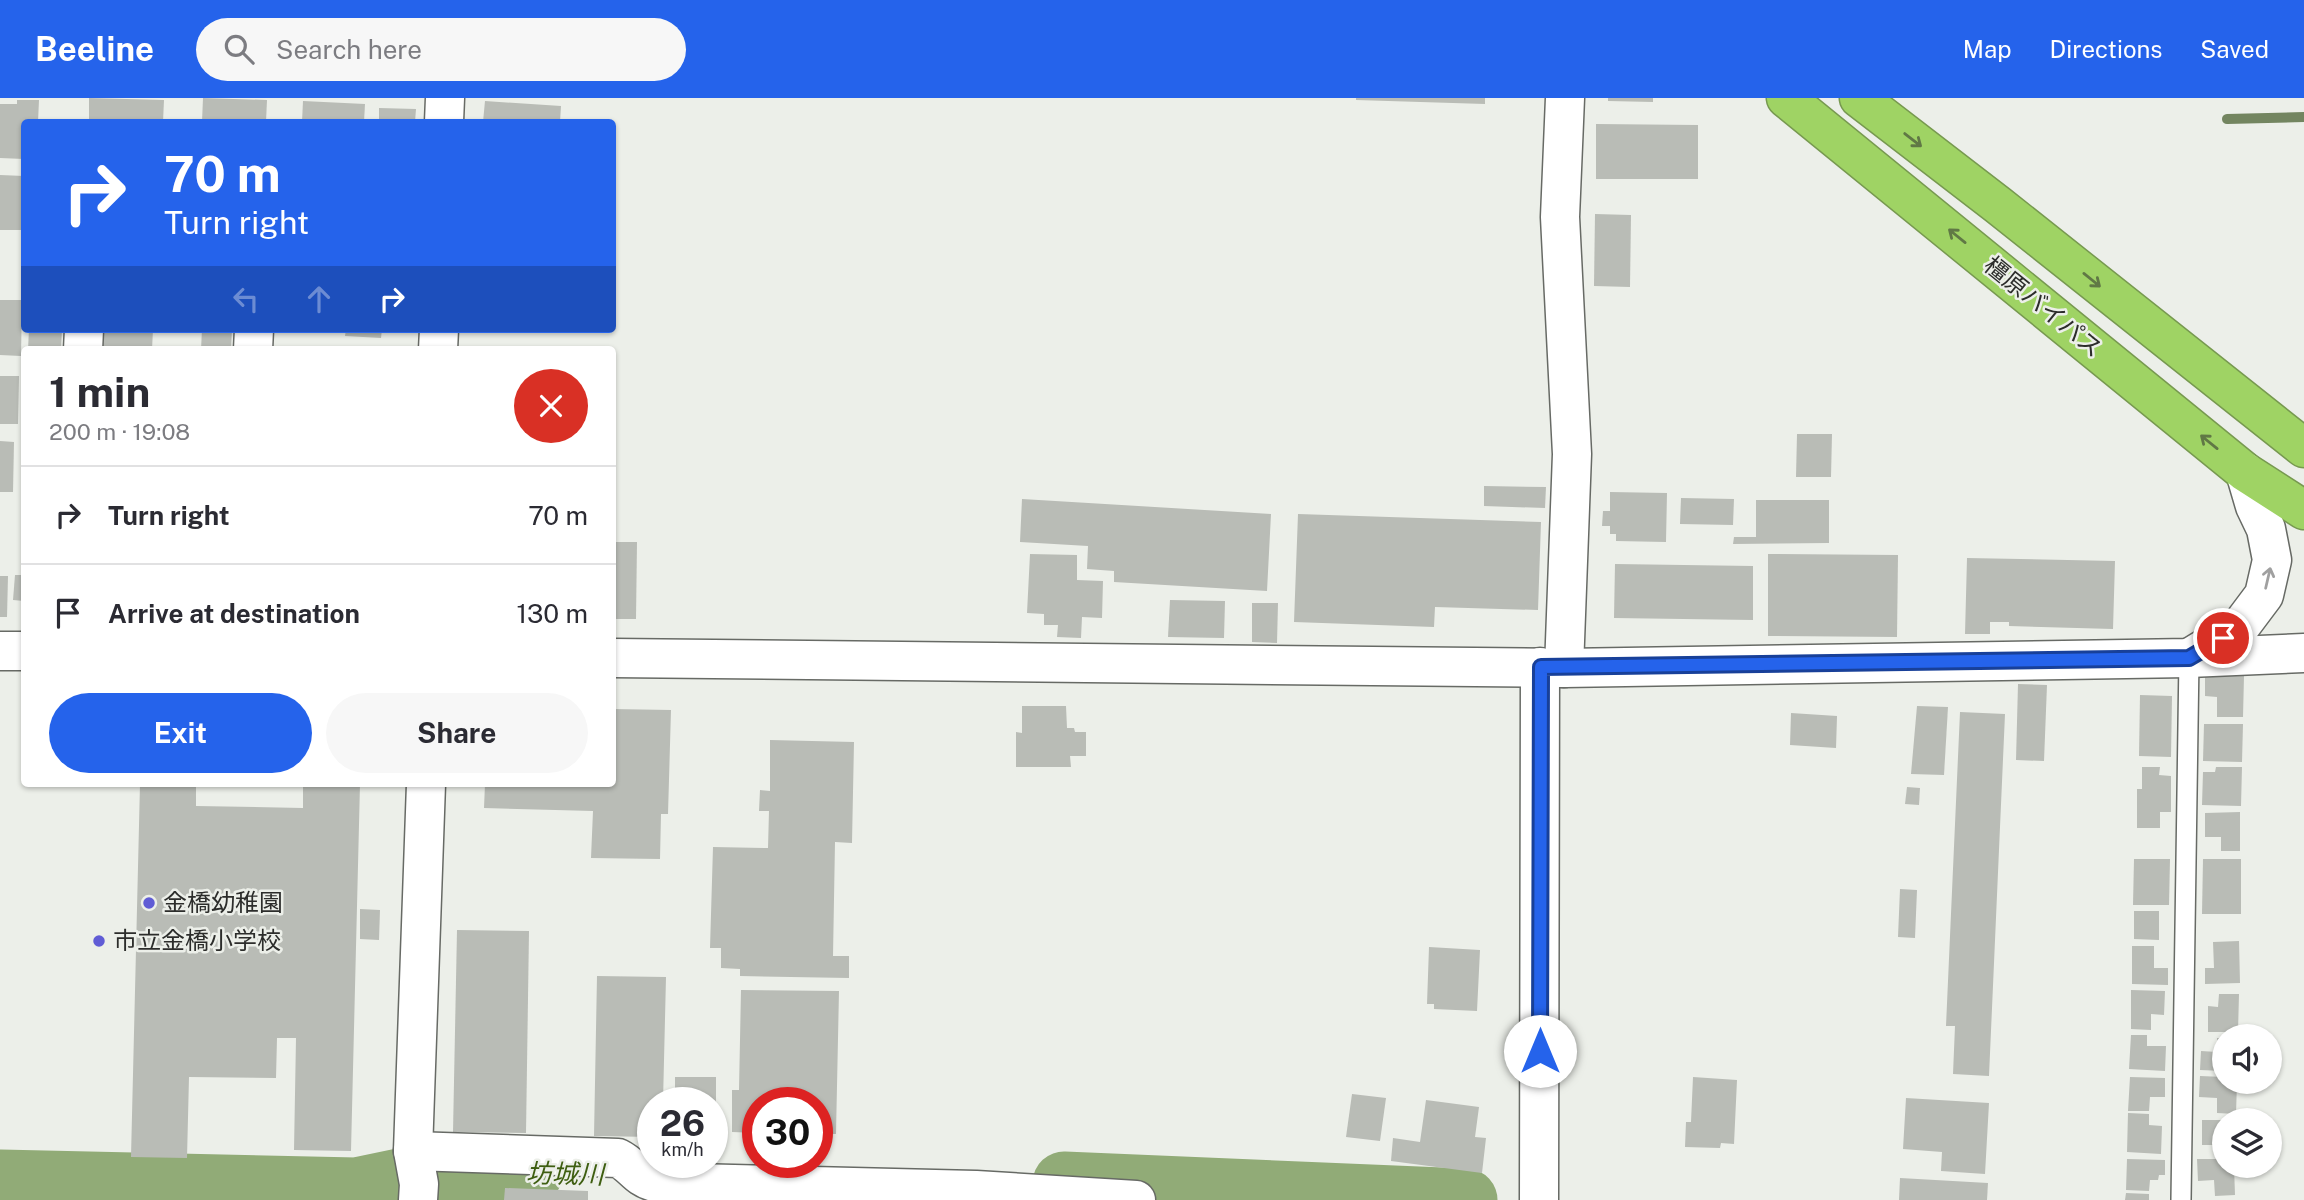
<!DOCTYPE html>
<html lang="en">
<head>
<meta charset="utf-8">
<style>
	body { margin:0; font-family:"Public Sans","Noto Sans JP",sans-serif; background:#f7f7f7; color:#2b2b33; height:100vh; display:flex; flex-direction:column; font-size:26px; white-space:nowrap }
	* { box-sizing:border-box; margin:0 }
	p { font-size:23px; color:#7c7c81 }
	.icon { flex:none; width:38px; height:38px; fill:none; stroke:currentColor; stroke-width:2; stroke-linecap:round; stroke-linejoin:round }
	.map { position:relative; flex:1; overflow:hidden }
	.side { position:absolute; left:21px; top:248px; width:595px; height:441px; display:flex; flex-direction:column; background:#fff; border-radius:7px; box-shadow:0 2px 5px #0004 }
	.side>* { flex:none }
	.hud { position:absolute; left:21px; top:21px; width:595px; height:214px; border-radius:7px; box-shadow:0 2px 5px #0004; background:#2563eb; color:#fff; overflow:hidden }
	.fabs { position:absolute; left:2212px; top:926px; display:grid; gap:14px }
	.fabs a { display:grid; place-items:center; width:70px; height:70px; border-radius:50%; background:#fff; box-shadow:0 2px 5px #0004; font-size:35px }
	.speed { position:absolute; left:637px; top:989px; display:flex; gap:14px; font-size:35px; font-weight:700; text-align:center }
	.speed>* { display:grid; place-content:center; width:91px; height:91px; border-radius:50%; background:#fff; box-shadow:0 2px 5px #0004; line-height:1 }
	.speed small { font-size:18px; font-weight:400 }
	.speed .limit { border:10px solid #d22; background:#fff; color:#111 }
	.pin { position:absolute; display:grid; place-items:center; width:60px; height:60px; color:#fff; margin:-30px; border:4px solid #fff; border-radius:50%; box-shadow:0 2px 7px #0007 }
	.me { position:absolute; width:77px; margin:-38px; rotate:0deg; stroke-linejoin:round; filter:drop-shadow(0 0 5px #0008) }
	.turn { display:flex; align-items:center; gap:24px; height:147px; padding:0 28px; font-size:32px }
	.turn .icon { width:91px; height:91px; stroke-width:2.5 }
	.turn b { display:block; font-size:49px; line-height:60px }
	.lanes { display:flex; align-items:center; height:66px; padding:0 28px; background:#0003; justify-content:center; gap:35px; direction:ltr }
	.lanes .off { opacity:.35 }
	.round { display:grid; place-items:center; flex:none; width:74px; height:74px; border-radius:37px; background:#f7f7f7 }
	.overview { display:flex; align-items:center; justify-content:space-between; height:119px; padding:0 28px }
	h1 { font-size:42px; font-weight:700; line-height:52px }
	.primary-button { display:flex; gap:14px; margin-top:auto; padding:14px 28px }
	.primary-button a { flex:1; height:80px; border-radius:42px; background:#2563eb; color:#fff; font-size:28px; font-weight:700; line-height:80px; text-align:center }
	.primary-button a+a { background:#f7f7f7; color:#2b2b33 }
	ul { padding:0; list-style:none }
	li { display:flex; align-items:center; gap:21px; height:98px; padding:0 28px; border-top:2px solid #e1e1e2 }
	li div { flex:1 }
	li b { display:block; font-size:26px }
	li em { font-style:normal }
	header { display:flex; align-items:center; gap:42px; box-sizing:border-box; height:98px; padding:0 35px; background:#2563eb; color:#fff }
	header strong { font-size:33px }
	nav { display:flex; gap:38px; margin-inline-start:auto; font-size:24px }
	.search { width:490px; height:63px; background:#f7f7f7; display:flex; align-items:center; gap:18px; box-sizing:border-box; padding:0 24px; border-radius:38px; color:#7c7c81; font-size:26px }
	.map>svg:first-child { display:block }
</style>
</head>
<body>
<header>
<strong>Beeline</strong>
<div class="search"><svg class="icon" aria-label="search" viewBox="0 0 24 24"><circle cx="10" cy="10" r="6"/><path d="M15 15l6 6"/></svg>Search here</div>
<nav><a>Map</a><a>Directions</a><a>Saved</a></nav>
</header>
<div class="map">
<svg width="2304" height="1102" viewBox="0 0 2304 1102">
	<rect width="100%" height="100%" fill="#ecefe9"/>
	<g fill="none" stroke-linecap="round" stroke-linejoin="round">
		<path stroke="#738560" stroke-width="10" d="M2227 21 2304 19"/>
		<g stroke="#91ab77" stroke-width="63">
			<path d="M0 1083 356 1091 447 1072 531 1076"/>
			<path d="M1064 1085 1466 1102"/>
		</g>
	</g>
	<g fill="#b9bcb6">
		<path d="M89 0 164 2 163 24H89Z"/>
		<path d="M203 0 267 2 266 24H202Z"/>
		<path d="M1356 0H1485V6L1356 2Z"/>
		<path d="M1608 0H1653V4L1608 3Z"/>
		<path d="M17 2H39L38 24H24V61L0 60V6H17Z"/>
		<path d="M303 3 365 6 364 24H302Z"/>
		<path d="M485 3 561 8 560 24H483Z"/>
		<path d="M379 10 416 11 415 24H379Z"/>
		<path d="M1596 26 1698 27V81H1596Z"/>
		<path d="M0 77 24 78V132H0Z"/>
		<path d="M1595 116 1631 117 1630 189 1594 188Z"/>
		<path d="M0 202H22L21 258 0 257Z"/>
		<path d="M29 231H62L61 252H28Z"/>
		<path d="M100 231H153L152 252H103L104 250H98Z"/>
		<path d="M202 231H232L231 252H201Z"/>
		<path d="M346 231H382L381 240 345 238Z"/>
		<path d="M0 278H19L18 326H0Z"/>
		<path d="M1797 336H1832L1831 379H1796Z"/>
		<path d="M0 343 14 344 13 394H0Z"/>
		<path d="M22 343H24V390H21Z"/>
		<path d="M1484 388 1546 389 1545 410 1484 408Z"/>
		<path d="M1610 394 1667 395 1666 444 1616 443V436H1610V428H1602L1603 413H1610Z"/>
		<path d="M1681 400 1734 401 1733 427 1680 426Z"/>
		<path d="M1022 401 1271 416 1267 493 1114 484V473L1087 471 1088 448 1020 444Z"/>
		<path d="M1756 402H1829V445L1733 446 1734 439H1756Z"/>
		<path d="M1298 416 1541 424 1538 512 1435 509 1434 529 1294 524Z"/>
		<path d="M612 444H637L636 521H612Z"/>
		<path d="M1030 456 1077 457V482L1103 483 1102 520 1082 519 1081 540 1057 539 1058 527H1044V516L1027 515Z"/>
		<path d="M1768 456 1898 457 1897 539 1768 538Z"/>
		<path d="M1967 460 2115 463 2113 531 2009 528V524H1990V536H1965Z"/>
		<path d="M1615 466 1753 468V522L1614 520Z"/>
		<path d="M15 477H24V503L13 502Z"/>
		<path d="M0 478H8L7 519H0Z"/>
		<path d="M1170 502 1225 503 1224 540 1168 539Z"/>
		<path d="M1252 505H1278L1277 545 1252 544Z"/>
		<path d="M2205 577 2244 578 2243 619H2217V599L2205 598Z"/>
		<path d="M2018 586 2047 587 2044 663 2016 662Z"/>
		<path d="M2140 597 2172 598 2171 659 2139 658Z"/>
		<path d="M1022 608H1066L1067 630H1074L1075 634H1086V658H1070L1071 669H1016V634L1022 635Z"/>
		<path d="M1917 608 1948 609 1944 677 1911 676Z"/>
		<path d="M612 611 671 612 668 716H661L660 761 591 760 593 713 484 710 485 686H612Z"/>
		<path d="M1960 614 2005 616 1989 978 1953 976 1955 928H1946Z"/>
		<path d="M1791 615 1837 618 1836 650 1790 647Z"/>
		<path d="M2204 626H2243L2242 664 2203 663Z"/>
		<path d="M770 642 854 644 852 745 835 744 833 858H849V880L740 878V871L721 870V850H710L713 749 768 750 769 713H759L760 692 770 693Z"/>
		<path d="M2142 669H2160L2159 677 2171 678V714H2160V730H2137V691H2142Z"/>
		<path d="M2216 669H2242L2241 708 2202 707 2203 674H2215Z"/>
		<path d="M140 686H196V708L303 710V686H360L351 1053 294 1052 296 940H277L276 980 189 979 187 1060 131 1059Z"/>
		<path d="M1907 689 1920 690 1919 707 1905 706Z"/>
		<path d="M2240 714V753H2221V739H2205V715Z"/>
		<path d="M2134 761H2170L2169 807H2133Z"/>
		<path d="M2203 761H2241V816H2202Z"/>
		<path d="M1900 791 1917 792 1915 840 1898 839Z"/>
		<path d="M360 811 380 812 379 842 360 841Z"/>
		<path d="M2134 813H2159V842L2134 841Z"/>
		<path d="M457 832 529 833 526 1035 453 1034Z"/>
		<path d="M2239 843 2240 885 2205 886V870H2214L2213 844Z"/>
		<path d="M2132 848H2154V870H2168V887L2132 886Z"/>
		<path d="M1429 849 1480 852 1477 913 1434 911V906H1427Z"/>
		<path d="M597 878 666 879 663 1004H653V1039L594 1038Z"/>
		<path d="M741 892 839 893 836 1036H817V1004H758V1035L732 1034V992H739Z"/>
		<path d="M2131 892 2165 893 2164 917 2151 916V932L2131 931Z"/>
		<path d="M2219 896H2239L2238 934H2208V908L2218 909Z"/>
		<path d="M2131 937H2147V948H2166L2165 973 2129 971Z"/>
		<path d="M2217 940H2224V973L2200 972 2201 953 2217 954Z"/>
		<path d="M2200 978 2224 979V984H2237L2236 1016 2217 1015V1000L2199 999Z"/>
		<path d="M675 979H716V1042H712V1004H675Z"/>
		<path d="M1693 979 1737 982 1734 1046 1721 1045 1720 1050 1685 1049 1686 1024H1691Z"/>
		<path d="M2130 979 2165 980V999H2150L2149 1013H2128Z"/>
		<path d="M1352 996 1386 1000 1380 1043 1346 1039Z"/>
		<path d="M1906 1000 1989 1005 1985 1076 1941 1073 1942 1054 1903 1051Z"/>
		<path d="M1426 1002 1479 1009 1475 1039 1486 1040 1482 1075 1391 1063 1393 1040 1420 1044Z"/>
		<path d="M2128 1015 2149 1016V1027L2162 1028 2161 1056 2127 1054Z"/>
		<path d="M2202 1022H2224V1055H2215L2216 1047H2202Z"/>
		<path d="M2127 1061 2165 1062V1077H2159L2158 1082H2150L2149 1093 2126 1092Z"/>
		<path d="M2197 1061H2224V1068H2234L2235 1097 2215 1098 2214 1082 2198 1083Z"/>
		<path d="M1900 1080 1988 1085 1987 1102H1899Z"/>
		<path d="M505 1090 588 1093V1102H504Z"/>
		<path d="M2126 1095 2149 1096V1102H2125Z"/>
	</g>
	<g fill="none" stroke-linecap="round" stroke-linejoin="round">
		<g stroke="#676a65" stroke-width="22">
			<path id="lane" d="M2181 1102 2189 560"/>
		</g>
		<g stroke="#676a65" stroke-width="41">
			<g id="street">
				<path d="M444 24 445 0"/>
				<path d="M83 252 84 231"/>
				<path d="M253 252 254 231"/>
				<path d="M438 252 439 231"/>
				<path d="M0 553H24"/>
				<path d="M2191 559 2240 529 2264 497 2272 462 2266 431 2255 408 2245 374"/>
				<path d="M612 560 1564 570 2189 560 2304 555"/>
				<path d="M1564 570 1572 356 1560 119 1565 0"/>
				<path d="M413 1053 618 1060C634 1068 636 1079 654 1084L976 1092 1136 1102"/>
				<path d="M418 1102 419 1086 413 1053 426 686"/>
				<path d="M1539 1102 1540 569"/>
			</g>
		</g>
		<g stroke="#779950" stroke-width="41">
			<g id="highway">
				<path d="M1786 0 2245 374 2304 412"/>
				<path d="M1859 0 1998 107 2304 350"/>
			</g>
		</g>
		<use href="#lane" stroke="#fff" stroke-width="19"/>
		<use href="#street" stroke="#fff" stroke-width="38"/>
		<use href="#highway" stroke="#9fd364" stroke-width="38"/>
	</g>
	<defs><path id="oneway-shaft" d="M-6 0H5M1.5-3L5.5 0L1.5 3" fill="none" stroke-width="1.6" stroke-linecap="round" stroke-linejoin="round" transform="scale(1.75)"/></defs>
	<g stroke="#607845">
		<use href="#oneway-shaft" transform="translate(1913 42) rotate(38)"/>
		<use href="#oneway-shaft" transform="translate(1957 138) rotate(-141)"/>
		<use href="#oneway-shaft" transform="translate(2092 182) rotate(39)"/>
		<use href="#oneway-shaft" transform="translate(2209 344) rotate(-141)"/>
	</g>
	<use stroke="#a0a0a0" href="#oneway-shaft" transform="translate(2268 480) rotate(-77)"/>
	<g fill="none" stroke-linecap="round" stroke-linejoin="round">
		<g stroke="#184099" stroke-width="18">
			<path id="route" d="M1540 953 1541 569 2189 560 2223 540"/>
		</g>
		<use href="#route" stroke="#2563eb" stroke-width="12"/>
	</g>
	<g fill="#605cd5" stroke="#ecefe9" stroke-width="2.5">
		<circle cx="149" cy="805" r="7"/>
		<circle cx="99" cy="843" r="7"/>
	</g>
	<g text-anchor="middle" stroke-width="5" stroke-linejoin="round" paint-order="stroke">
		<g font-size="24" fill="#2c2d2b" stroke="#ecefe9">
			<text transform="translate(2043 209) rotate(39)" y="8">橿原バイパス</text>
		</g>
		<g font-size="24" fill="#2c2d2b" stroke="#ecefe9" text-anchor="start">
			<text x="163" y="813">金橋幼稚園</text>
			<text x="113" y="851">市立金橋小学校</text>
		</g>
		<g font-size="26" font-style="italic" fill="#3e5e11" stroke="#ecefe9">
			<text transform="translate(565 1076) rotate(1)" y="9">坊城川</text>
		</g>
	</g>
</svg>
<div class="fabs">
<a><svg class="icon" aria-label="sound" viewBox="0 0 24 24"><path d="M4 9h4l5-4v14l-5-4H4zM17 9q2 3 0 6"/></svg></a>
<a><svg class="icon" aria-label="layers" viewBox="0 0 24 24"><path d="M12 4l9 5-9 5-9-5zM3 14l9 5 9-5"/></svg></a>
</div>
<div class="speed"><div>26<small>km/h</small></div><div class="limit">30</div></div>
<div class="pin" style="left:2223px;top:540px;background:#d93025"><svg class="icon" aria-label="arrive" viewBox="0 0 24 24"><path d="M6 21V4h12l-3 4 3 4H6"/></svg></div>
<svg class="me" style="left:1540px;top:953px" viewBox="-20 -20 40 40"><circle r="19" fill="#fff"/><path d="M0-13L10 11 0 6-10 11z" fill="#2563eb"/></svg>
<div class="hud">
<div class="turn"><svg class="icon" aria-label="right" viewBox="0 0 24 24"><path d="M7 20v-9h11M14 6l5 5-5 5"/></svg><div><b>70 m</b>Turn right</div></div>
<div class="lanes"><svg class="icon off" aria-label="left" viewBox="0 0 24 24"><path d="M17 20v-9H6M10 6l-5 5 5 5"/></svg><svg class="icon off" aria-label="ahead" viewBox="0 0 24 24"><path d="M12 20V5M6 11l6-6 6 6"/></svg><svg class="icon" aria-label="right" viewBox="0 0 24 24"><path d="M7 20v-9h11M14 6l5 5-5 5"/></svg></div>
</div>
<section class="side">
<div class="overview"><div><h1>1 min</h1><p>200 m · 19:08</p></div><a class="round" style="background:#d93025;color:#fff"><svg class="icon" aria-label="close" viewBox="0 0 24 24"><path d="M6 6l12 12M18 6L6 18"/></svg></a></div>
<ul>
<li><svg class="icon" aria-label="right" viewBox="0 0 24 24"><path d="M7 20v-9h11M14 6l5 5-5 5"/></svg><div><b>Turn right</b></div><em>70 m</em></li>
<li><svg class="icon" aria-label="arrive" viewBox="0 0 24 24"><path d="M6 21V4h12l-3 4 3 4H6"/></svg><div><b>Arrive at destination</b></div><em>130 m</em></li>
</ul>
<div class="primary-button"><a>Exit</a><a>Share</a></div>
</section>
</div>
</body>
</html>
